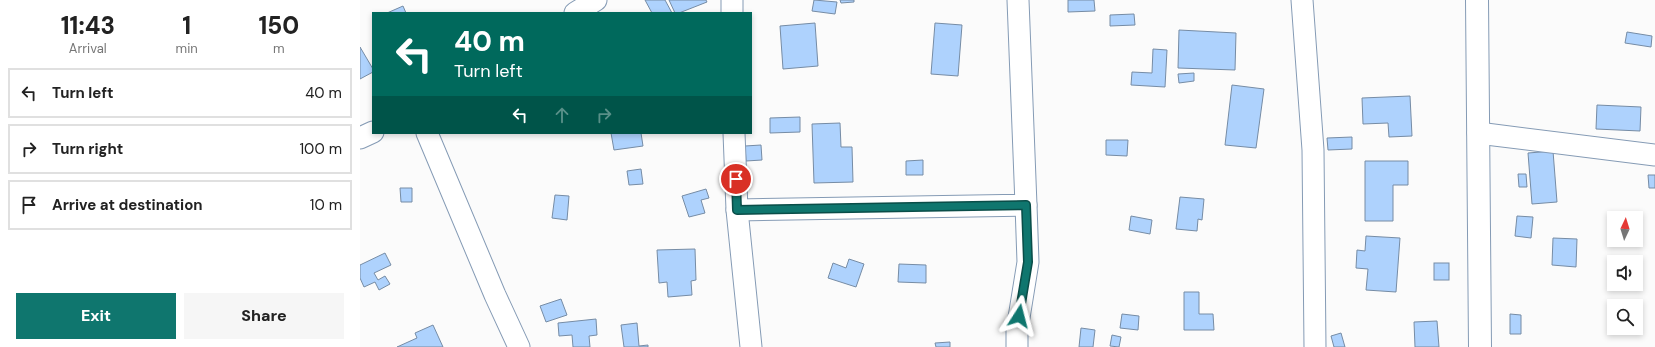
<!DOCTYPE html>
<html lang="en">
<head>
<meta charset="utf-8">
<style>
	body { margin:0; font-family:"DM Sans",sans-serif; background:#f6f6f6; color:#222; height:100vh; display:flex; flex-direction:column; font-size:15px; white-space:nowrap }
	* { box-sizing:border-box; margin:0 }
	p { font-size:13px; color:#767676 }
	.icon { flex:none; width:22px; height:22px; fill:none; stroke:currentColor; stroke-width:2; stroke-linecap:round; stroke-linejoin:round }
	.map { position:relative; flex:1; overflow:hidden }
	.panel { display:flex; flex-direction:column; background:#fff; width:360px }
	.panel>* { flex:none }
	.banner { position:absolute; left:12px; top:12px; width:380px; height:122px; border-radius:0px; box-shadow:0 2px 6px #0003; background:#00695c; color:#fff; overflow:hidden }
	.needle { width:26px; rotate:4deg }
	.buttons { position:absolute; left:1247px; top:211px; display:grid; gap:8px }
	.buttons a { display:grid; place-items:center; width:36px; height:36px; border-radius:0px; background:#fff; box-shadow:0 2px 6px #0003; font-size:20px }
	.pin { position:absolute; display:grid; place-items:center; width:34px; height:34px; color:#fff; margin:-17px; border:2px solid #fff; border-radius:50%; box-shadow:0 1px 4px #0007 }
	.me { position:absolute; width:44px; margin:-22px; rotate:9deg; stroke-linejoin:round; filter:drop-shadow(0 0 3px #0008) }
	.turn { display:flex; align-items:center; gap:14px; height:84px; padding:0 16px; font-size:18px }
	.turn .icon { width:52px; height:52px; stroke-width:2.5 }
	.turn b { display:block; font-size:28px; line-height:34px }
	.lanes { display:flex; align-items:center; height:38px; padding:0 16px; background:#0003; justify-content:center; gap:20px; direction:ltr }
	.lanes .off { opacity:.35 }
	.eta { display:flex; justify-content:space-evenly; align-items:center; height:68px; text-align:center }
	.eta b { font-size:24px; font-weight:800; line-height:28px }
	.action { display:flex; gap:8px; margin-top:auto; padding:8px 16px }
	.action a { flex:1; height:46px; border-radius:0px; background:#0f766e; color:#fff; font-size:16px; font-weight:800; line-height:46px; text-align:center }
	.action a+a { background:#f6f6f6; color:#222 }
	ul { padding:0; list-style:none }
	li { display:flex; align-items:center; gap:12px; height:50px; margin:0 8px 6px; padding:0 8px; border:2px solid #e0e0e0; border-radius:0px }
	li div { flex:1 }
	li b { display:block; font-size:15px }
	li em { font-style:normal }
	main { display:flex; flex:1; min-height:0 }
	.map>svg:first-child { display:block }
</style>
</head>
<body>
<main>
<section class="panel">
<div class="eta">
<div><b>11:43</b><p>Arrival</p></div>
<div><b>1</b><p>min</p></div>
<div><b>150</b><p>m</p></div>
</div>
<ul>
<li><svg class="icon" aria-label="left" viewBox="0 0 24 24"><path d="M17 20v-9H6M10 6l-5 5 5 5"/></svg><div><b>Turn left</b></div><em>40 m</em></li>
<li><svg class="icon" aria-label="right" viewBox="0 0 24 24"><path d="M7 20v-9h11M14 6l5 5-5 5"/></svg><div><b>Turn right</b></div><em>100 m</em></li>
<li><svg class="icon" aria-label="arrive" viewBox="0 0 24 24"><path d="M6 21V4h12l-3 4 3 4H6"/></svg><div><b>Arrive at destination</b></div><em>10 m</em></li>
</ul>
<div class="action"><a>Exit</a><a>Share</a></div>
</section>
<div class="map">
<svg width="1295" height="347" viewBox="0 0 1295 347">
	<rect width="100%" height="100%" fill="#fbfbfb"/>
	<g fill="#aed2fd" stroke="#768ca5">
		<path d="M285 0H305L312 13H292Z"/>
		<path d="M309 0H346L347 2 319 13H315Z"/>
		<path d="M454 0 477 2 475 14 452 11Z"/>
		<path d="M480 0H494V2L481 3Z"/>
		<path d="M708 0H734L735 11 708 12Z"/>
		<path d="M43 6 46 13H27Z"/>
		<path d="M774 14 775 25 750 26V15Z"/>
		<path d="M455 23 458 66 423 69 420 26Z"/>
		<path d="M575 23 602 25 598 76 571 74Z"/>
		<path d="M819 30 876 33 875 70 818 68Z"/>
		<path d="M1267 32 1292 36 1291 47 1265 43Z"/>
		<path d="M0 47 13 69V72L0 79Z"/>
		<path d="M793 49 807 50 805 87 771 85 772 72 792 73Z"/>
		<path d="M834 73V81L819 83 818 74Z"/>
		<path d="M872 85 904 89 896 148 865 145Z"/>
		<path d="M1050 96 1052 136 1029 137 1028 123 1003 124 1002 98Z"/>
		<path d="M1237 105 1281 107 1280 131 1236 129Z"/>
		<path d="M440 117V132L410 133V118Z"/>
		<path d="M480 123 481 147H492L493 182 454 183 452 124Z"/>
		<path d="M251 133H281L283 146 254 150Z"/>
		<path d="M992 137V149L968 150 967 138Z"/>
		<path d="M746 140H768L767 156 746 155Z"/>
		<path d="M401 145 402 160 386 161 385 146Z"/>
		<path d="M1193 151 1197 202 1172 204 1168 153Z"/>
		<path d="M563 160V175H546V161Z"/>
		<path d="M1005 161H1048V185H1033V221H1005Z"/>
		<path d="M281 169 283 184 269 185 267 171Z"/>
		<path d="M1158 174H1166L1167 187H1159Z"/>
		<path d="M1288 175H1295V188H1289Z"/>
		<path d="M40 188H52V202H41Z"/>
		<path d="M346 189 349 198 341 200 345 213 329 217 322 196Z"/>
		<path d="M195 195 209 196 207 220 192 218Z"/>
		<path d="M820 197 844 199 842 220 838 219 837 231 816 229Z"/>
		<path d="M771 216 792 220 790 234 769 230Z"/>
		<path d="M1157 216 1173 217 1171 238 1155 236Z"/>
		<path d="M1006 236 1040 238 1036 292 1006 290 1008 269 996 268 997 250 1005 251Z"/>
		<path d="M1193 238 1217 239 1216 267 1192 265Z"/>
		<path d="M335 249 336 280 331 281 332 295 308 297 307 282 299 283 297 250Z"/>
		<path d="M25 253 31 265 14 273 18 280 25 276 30 284 19 290 15 282 4 287 0 278V265Z"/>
		<path d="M489 259 504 264 496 287 468 278 473 263 486 268Z"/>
		<rect x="1074" y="263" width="15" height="17"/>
		<path d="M539 264 566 265V283L538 282Z"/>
		<path d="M824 292H839V314H853L854 330H824Z"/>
		<path d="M201 299 207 315 186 322 180 306Z"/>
		<path d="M762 314 779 316 778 330 760 328Z"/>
		<path d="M1150 314 1161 315V334H1150Z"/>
		<path d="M236 319 237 335 229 336 230 347H213L212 335 199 336 198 323Z"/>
		<path d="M1077 321 1079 347H1055L1054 322Z"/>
		<path d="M277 323 279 346 288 345V347H264L261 325Z"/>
		<path d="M73 325 83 347H37L57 338 55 333Z"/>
		<path d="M721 328 735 330 733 347H719Z"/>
		<path d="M981 333 985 347H974L971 336Z"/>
		<path d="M752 335 761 337 759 347 750 346Z"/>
		<path d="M590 342V347H576L575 343Z"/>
	</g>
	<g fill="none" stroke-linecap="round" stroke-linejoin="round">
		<g stroke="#859bb5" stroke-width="23">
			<g id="minor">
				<path d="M942 0 953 150 955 347"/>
				<path d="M215 13 236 0"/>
				<path d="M372 13V0"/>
				<path d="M67 133 135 295 159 347"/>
				<path d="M374 133 377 210 391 347"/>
				<path d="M1118 133 1295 155"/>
				<path d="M0 138 13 132"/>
				<path d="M377 210 666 205 658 0"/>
				<path d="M657 347V330L668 262 666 205"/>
			</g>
		</g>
		<g stroke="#859bb5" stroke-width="24">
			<path id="secondary" d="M1117 0 1120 347"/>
		</g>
		<use href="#minor" stroke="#fff" stroke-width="21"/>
		<use href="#secondary" stroke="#fff" stroke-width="22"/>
	</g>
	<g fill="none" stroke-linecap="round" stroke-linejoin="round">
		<g stroke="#0a4d48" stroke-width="10">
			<path id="route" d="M376 179 377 210 666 205 668 262 659 316"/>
		</g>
		<use href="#route" stroke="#0f766e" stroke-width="7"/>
	</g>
</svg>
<div class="buttons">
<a><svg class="needle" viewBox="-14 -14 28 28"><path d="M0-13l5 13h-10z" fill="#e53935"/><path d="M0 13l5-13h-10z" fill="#767676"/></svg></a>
<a><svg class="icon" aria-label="sound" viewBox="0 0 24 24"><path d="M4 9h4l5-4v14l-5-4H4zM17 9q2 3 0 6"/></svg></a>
<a><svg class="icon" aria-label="search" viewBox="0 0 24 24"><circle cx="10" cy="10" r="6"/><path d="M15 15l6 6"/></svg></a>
</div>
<div class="pin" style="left:376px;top:179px;background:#d93025"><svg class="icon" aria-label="arrive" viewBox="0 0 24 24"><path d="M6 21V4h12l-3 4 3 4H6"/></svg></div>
<svg class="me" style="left:659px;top:316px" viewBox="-20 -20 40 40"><path d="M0-17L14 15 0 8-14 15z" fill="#0f766e" stroke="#fff" stroke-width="4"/></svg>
<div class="banner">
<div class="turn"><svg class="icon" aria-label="left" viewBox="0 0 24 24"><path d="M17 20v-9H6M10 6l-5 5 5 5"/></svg><div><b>40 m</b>Turn left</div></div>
<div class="lanes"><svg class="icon" aria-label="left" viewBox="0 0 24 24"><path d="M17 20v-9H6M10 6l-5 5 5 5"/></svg><svg class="icon off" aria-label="ahead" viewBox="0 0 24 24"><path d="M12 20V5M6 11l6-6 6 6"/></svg><svg class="icon off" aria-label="right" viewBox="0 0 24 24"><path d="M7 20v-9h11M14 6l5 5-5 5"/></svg></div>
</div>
</div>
</main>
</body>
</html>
